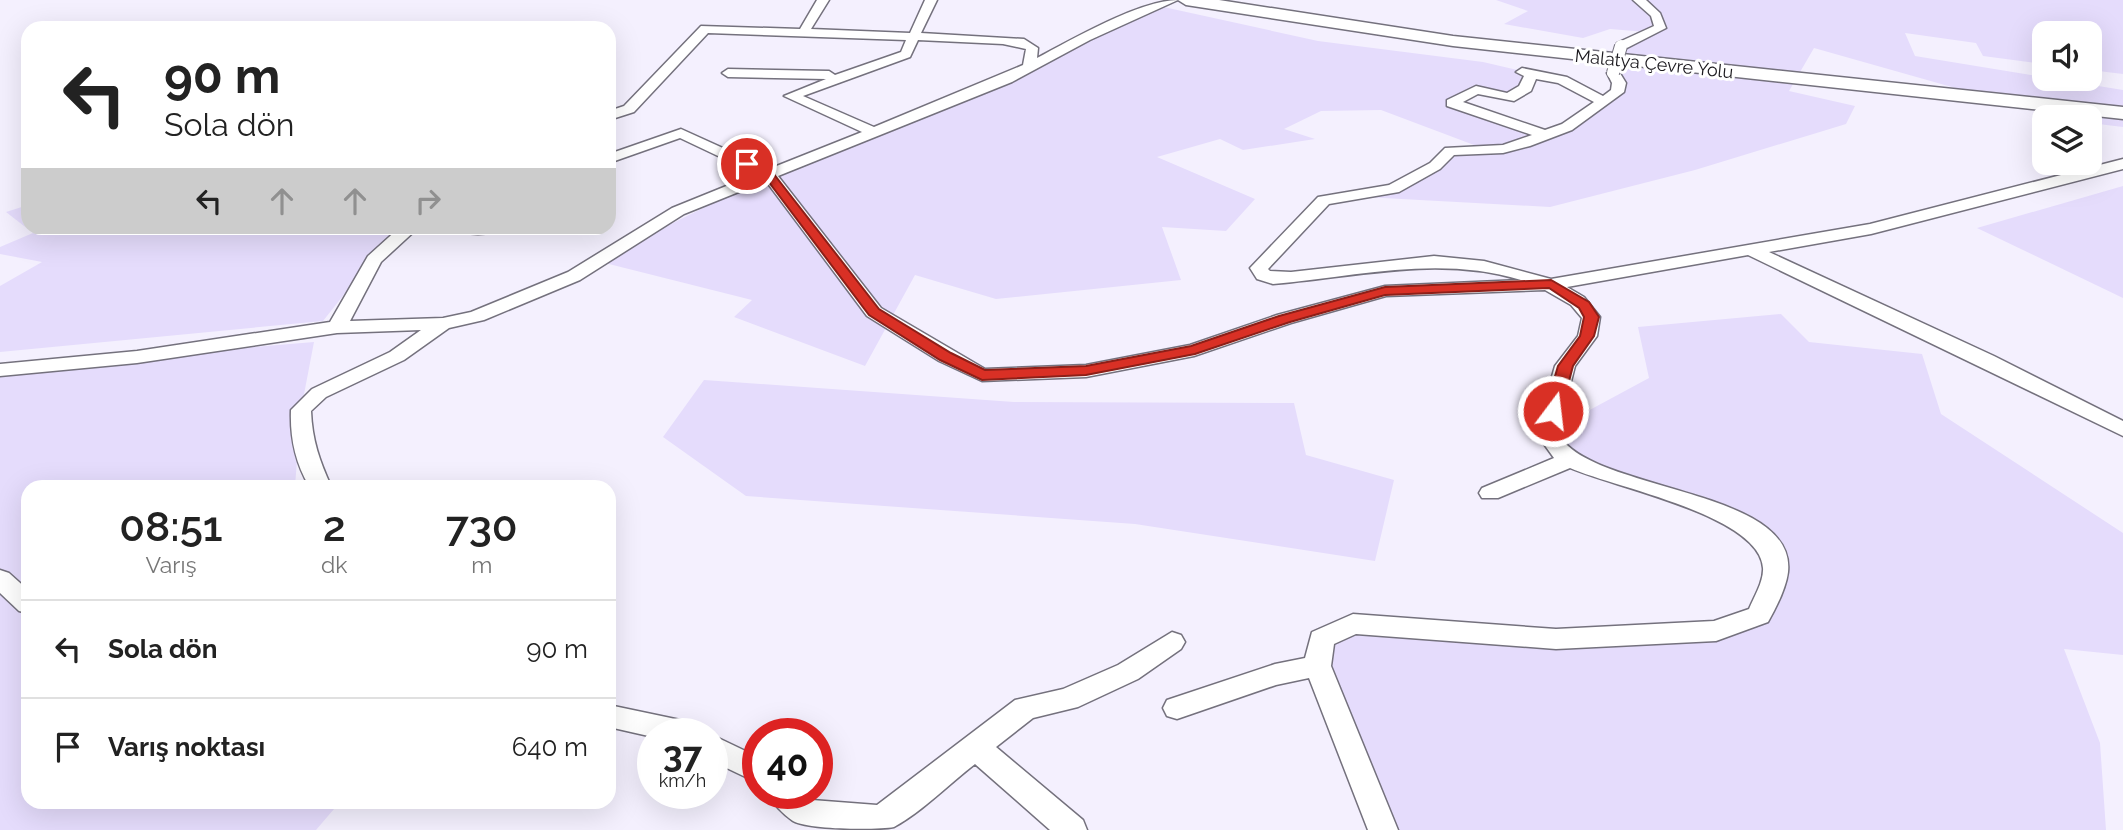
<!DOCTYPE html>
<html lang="tr">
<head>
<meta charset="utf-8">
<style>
	body { margin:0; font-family:Raleway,sans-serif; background:#f2f2f2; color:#222; height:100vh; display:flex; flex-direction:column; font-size:26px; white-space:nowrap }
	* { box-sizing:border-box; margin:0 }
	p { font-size:23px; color:#767676 }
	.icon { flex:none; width:38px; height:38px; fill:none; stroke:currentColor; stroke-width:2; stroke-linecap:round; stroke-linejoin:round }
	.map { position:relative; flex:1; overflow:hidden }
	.details { position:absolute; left:21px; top:480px; width:595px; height:329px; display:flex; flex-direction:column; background:#fff; border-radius:21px; box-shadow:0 7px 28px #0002 }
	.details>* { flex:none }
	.guide { position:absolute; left:21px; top:21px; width:595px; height:214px; border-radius:21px; box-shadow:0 7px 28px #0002; background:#fff; color:#222; overflow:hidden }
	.controls { position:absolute; left:2032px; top:21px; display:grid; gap:14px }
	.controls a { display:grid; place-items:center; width:70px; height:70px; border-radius:14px; background:#fff; box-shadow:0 7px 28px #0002; font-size:35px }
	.speed { position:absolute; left:637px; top:718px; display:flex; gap:14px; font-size:35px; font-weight:700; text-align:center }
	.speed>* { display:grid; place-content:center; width:91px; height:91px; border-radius:50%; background:#fff; box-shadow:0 7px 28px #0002; line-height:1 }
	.speed small { font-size:18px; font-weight:400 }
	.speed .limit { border:10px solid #d22; background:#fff; color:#111 }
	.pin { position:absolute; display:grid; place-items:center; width:60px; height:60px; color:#fff; margin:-30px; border:4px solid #fff; border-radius:50%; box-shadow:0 2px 7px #0007 }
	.me { position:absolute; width:77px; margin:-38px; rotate:15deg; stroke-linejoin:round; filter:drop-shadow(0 0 5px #0008) }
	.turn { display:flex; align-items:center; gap:24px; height:147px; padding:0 28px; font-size:32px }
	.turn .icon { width:91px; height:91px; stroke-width:2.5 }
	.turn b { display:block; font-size:49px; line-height:60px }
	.lanes { display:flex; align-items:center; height:66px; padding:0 28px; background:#0003; justify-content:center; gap:35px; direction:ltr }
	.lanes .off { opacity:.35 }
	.eta { display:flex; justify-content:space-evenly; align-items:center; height:119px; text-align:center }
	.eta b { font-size:42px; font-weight:600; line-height:49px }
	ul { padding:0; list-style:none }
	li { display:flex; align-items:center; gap:21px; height:98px; padding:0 28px; border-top:2px solid #e0e0e0 }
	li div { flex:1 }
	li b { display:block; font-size:26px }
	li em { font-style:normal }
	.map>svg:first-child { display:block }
</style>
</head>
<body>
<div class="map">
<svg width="2123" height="830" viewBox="0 0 2123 830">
	<rect width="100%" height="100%" fill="#f4f0fe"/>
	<g fill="#e5dcfc">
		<path d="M1496 0H1637L1650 10 1647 0H2123V74L2090 70V33H2044V64L1983 56 1976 43 1905 33 1915 56 2123 90V127L2090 123V117H2058L1814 48 1789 91 1855 106 1846 124 1695 170 1550 207 1346 196 1411 182 1450 151 1482 148 1381 110 1321 111 1284 129 1315 139 1243 150 1220 139 1157 157 1255 199 1226 231 1162 227 1181 280 996 299 915 275 865 366 734 317 752 300 597 261 769 175 1159 6 1318 41 1483 62 1534 74 1516 94 1476 91 1453 103 1541 134 1560 129 1618 83 1621 46 1646 32 1610 29 1583 38 1504 24 1528 11Z"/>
		<path d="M2123 186V298L1977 228Z"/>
		<path d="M28 205V228H407L381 248 323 321 0 352V286L42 262 0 254V247L33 233 6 212Z"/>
		<path d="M1781 314 1809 342 1922 354 1941 414 2123 533V655L2064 649 2100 743 2106 830H1383L1318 666 1340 630 1680 633 1759 615 1765 539 1571 459 1547 433 1649 378 1638 327Z"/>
		<path d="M314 342 301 410 295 486H28V802H340L316 830H0V368Z"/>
		<path d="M704 380 1014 402 1294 403 1306 455 1394 480 1375 561 1135 524 746 496 663 437Z"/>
	</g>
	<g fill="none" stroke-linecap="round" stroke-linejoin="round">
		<g stroke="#74717d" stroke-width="3">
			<g id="minor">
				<path d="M817 0H829L811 29 910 33 925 0H937L921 33 1024 39 1038 48 1037 58C1071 40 1140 0 1178 0L1090 40 1012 82 778 176 881 308 985 369 1086 365 1190 345 1277 315 1385 286 1521 280C1437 255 1357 277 1273 284L1257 279 1250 268 1318 197 1389 185 1430 163 1445 148 1503 145 1532 135 1447 106V100L1476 86 1507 93 1519 86 1524 76 1516 72 1522 68 1567 77 1603 96 1611 90 1612 83 1607 73 1613 69 1618 70 1626 83 1624 92 1572 130 1530 146 1503 153 1454 155 1440 169 1399 192 1329 204 1268 269 1270 271 1291 272 1434 256 1484 261 1551 279 1870 224 2123 159V169L1871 234 1769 252 1994 356 2123 421V436L1748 255 1567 287 1584 297 1600 317 1597 336 1575 366 1558 433C1586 492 1797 487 1788 572 1786 588 1776 608 1768 622L1716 641 1556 649 1356 634 1334 644 1331 666 1398 830H1368L1309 678 1276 685 1177 719 1167 716 1163 708 1167 700 1275 664 1305 658 1312 632 1353 614 1556 629 1714 621 1749 609C1754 597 1764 581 1763 568 1760 515 1612 487 1570 468L1498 498H1482L1479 493 1482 488 1554 458 1536 433 1555 366 1578 336 1582 318 1571 305 1545 290 1386 296 1291 323 1194 356 1086 377 982 381 939 361 867 316 766 181 684 214 580 280 484 320 449 328 404 360 326 397 311 411C312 440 320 462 331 486H309C295 462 290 438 291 410L312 389 390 352 421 330 337 333 137 363 0 376V364L137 351 330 322 368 256 399 228H418L381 262 350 321 443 318 471 312 568 272 672 208 756 174 680 138 609 163V154L681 129 769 169 862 132 784 96 826 79 728 77 722 73 728 69 829 71 835 75 901 52 906 40 708 33 634 112 609 120V111L624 106 701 26 800 29ZM918 40 1003 44 1026 49 1023 65 874 127 803 96 910 57ZM1536 79 1558 83 1594 102 1562 124 1545 130 1463 102 1478 94 1514 101 1531 91Z"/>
				<path d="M1633 0H1646L1660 13 1666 28 1625 49H1617V43L1654 26 1651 16Z"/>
				<path d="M456 228H500C492 236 464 236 456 228Z"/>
				<path d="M0 570 9 573 28 590V613L19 611 0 593Z"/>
				<path d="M1172 632 1181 635 1185 642 1181 649 1138 679 1078 707 1033 718 996 747 1083 820 1087 830H1050L975 764C949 784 923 811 894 827 879 830 808 830 793 821 783 814 773 804 768 793H804L812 800 877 805 1015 700 1063 689 1118 665Z"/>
				<path d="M609 705 685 721 695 725 699 733H653V737L609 727Z"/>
				<path d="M712 735 758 757V783L712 761Z"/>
			</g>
		</g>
		<g stroke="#74717d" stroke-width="3">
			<path id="highway" d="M1178 0H1219L1453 36 2123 107V119L1453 46 1186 5Z"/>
		</g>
		<use href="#minor" fill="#fff" fill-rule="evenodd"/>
		<use href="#highway" fill="#fff" fill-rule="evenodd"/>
		<g stroke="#74717d" stroke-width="14" stroke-linecap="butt">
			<path id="minor-bridge" d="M1613 73 1621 46"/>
		</g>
		<use href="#minor-bridge" stroke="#fff" stroke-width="12"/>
	</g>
	<path fill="#d93025" stroke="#8d1f18" stroke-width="2" d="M747 161 773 173 879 309 951 353 985 370 1086 366 1191 346 1279 316 1385 287 1551 280 1589 302 1599 317 1594 336 1573 366 1561 411 1553 415 1545 411 1558 366 1580 336 1584 317 1579 308 1549 288 1385 295 1290 322 1195 354 1086 375 982 380 940 360 869 315 765 177 743 167 741 164Z"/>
	<g text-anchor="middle" stroke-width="6" stroke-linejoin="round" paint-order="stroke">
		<g font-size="18" fill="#1b191e" stroke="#fff">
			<text transform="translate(1654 64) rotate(6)" y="6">Malatya Çevre Yolu</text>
		</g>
	</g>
</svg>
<div class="controls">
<a><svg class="icon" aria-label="sound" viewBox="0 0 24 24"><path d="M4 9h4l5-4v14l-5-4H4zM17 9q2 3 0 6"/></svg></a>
<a><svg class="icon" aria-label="layers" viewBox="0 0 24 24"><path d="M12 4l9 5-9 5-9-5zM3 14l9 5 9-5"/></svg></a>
</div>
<div class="speed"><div>37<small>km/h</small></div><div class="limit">40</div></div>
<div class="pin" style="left:747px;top:164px;background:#d93025"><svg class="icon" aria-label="arrive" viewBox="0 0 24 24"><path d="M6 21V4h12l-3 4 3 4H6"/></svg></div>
<svg class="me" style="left:1553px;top:411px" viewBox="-20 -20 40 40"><circle r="17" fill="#d93025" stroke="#fff" stroke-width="3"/><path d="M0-11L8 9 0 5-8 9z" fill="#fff"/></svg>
<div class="guide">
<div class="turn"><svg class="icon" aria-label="left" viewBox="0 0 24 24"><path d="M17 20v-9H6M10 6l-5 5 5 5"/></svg><div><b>90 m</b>Sola dön</div></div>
<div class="lanes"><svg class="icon" aria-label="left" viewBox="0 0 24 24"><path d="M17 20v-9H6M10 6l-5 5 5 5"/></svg><svg class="icon off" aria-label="ahead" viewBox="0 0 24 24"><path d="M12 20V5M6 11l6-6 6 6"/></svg><svg class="icon off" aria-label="ahead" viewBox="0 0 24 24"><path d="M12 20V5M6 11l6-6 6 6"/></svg><svg class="icon off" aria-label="right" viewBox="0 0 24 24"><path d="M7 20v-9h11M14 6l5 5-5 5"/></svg></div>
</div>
<section class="details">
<div class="eta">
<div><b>08:51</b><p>Varış</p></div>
<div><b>2</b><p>dk</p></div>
<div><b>730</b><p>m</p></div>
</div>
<ul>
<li><svg class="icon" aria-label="left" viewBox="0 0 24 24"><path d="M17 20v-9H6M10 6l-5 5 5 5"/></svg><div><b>Sola dön</b></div><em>90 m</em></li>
<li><svg class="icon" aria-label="arrive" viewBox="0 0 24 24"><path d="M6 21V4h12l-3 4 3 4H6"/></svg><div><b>Varış noktası</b></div><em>640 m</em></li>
</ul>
</section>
</div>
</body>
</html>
